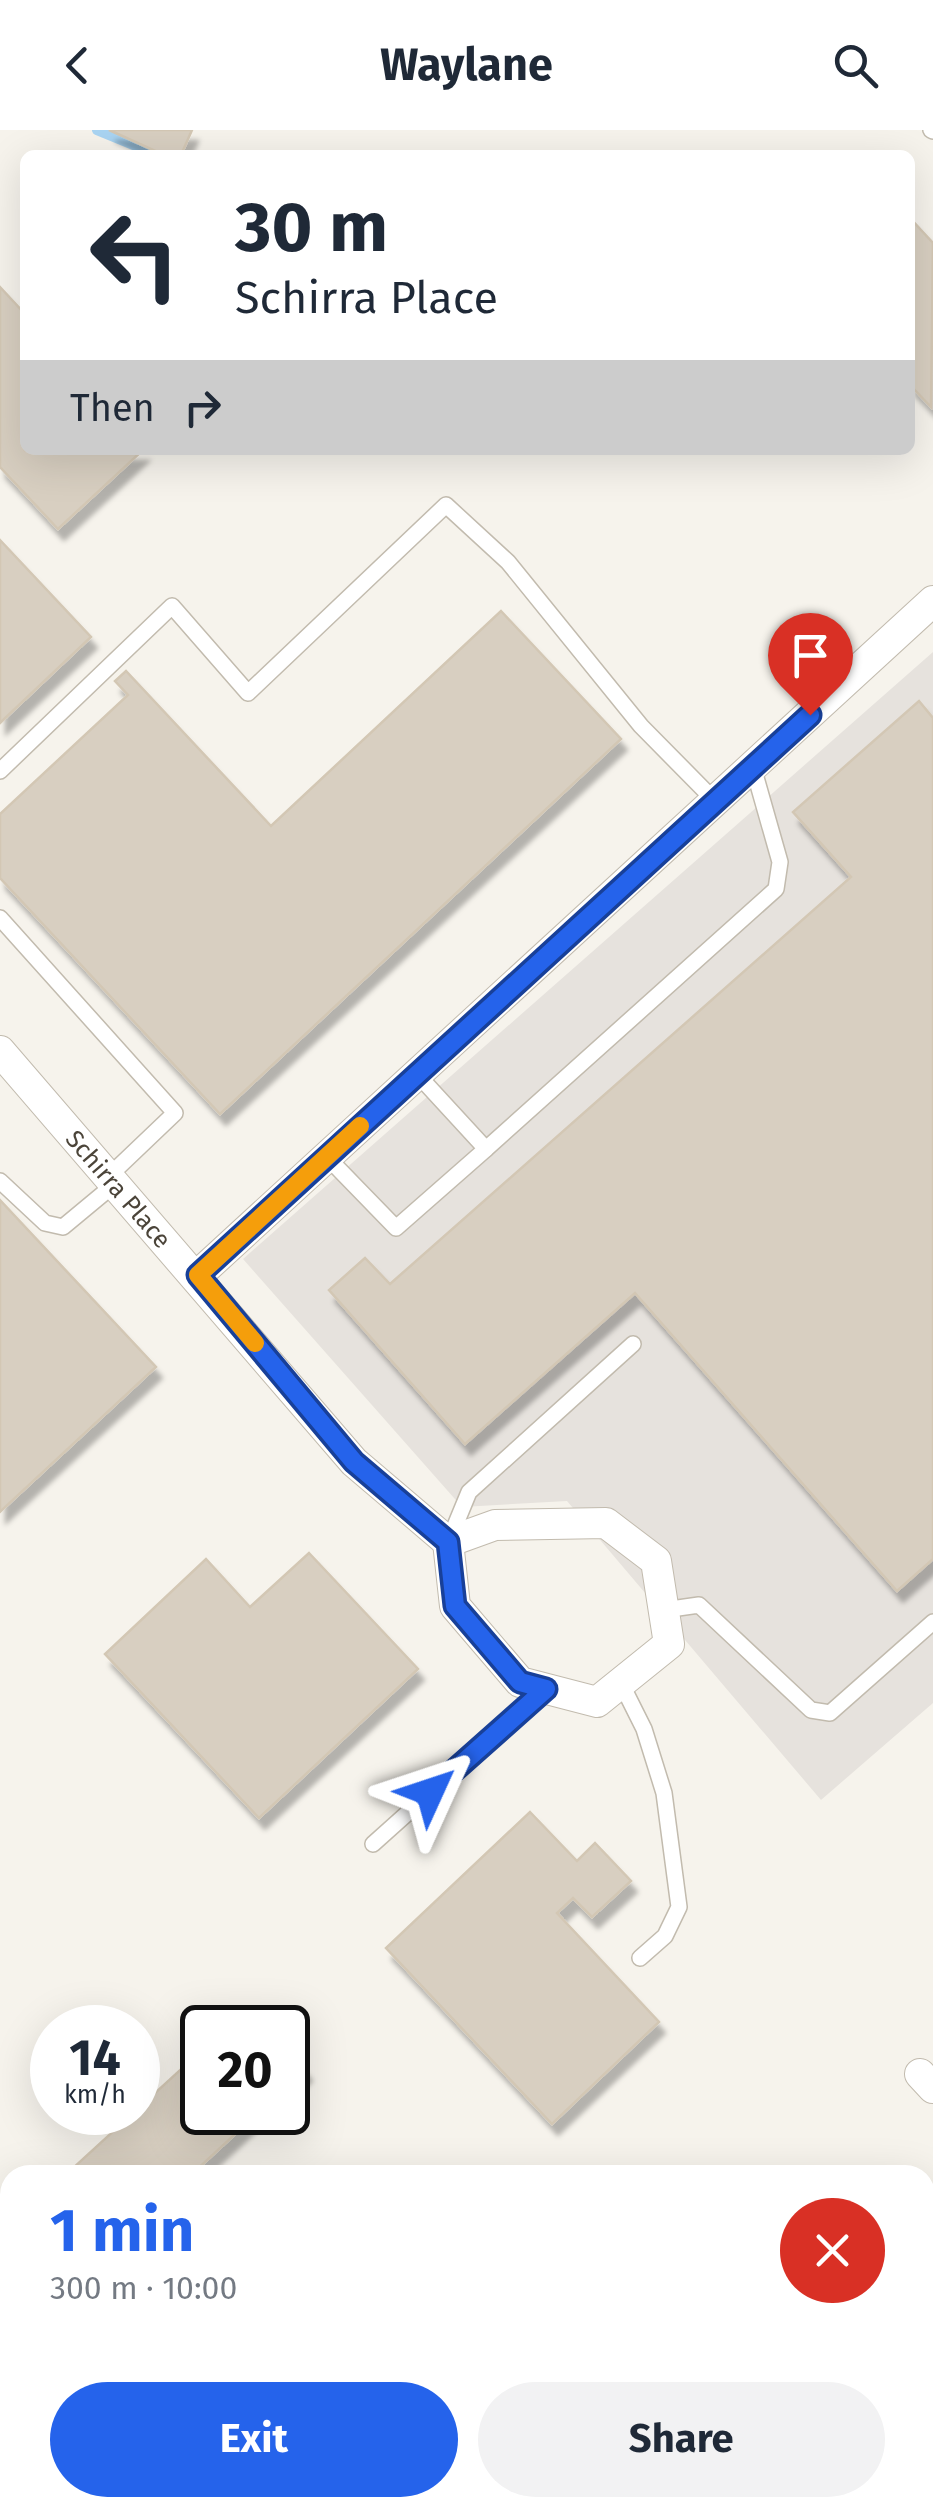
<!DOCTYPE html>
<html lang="en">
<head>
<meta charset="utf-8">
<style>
	body { margin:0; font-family:"Fira Sans",sans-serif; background:#f2f2f3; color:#1f2937; height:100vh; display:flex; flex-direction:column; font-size:38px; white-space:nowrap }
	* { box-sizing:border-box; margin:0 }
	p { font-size:32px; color:#747a83 }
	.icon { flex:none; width:55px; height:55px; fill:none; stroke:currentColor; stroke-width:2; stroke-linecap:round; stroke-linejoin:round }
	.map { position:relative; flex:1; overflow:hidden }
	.sheet { position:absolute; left:0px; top:2035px; width:935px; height:352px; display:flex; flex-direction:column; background:#fff; border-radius:30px 30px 0 0; box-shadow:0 10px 40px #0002 }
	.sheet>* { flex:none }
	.guide { position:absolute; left:20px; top:20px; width:895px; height:305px; border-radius:15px; box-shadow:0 10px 40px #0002; background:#fff; color:#1f2937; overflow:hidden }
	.speed { position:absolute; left:30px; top:1875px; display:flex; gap:20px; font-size:50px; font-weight:700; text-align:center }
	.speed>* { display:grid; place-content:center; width:130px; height:130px; border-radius:50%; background:#fff; box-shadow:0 10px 40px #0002; line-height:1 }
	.speed small { font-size:25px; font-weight:400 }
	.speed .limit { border:5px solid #111; border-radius:15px; background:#fff; color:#111 }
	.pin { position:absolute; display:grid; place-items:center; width:85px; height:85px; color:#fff; margin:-102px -42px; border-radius:50% 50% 50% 0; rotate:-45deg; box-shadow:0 0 10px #0007 }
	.pin .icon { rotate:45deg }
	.me { position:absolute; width:110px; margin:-55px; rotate:48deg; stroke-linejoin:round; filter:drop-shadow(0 0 8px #0008) }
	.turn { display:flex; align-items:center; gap:35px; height:210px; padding:0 50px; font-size:45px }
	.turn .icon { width:130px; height:130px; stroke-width:2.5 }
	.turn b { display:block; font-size:70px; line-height:85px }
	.then { display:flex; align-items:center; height:95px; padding:0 50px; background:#0003; gap:20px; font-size:38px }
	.round { display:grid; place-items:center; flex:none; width:105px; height:105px; border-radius:52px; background:#f2f2f3 }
	.overview { display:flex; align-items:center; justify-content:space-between; height:170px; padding:0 50px }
	h1 { font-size:60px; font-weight:700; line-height:75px; color:#2563eb }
	.primary-button { display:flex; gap:20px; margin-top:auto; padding:20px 50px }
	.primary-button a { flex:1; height:115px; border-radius:60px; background:#2563eb; color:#fff; font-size:40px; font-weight:700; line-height:115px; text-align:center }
	.primary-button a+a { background:#f2f2f3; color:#1f2937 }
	header { display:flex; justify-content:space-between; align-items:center; height:130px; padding:0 50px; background:#fff; font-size:45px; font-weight:700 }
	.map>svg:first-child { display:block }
</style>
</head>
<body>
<header><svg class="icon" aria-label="back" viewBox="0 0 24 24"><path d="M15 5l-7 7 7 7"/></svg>Waylane<svg class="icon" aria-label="search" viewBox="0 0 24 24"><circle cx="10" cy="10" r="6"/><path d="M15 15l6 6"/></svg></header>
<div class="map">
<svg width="933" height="2387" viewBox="0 0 933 2387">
	<defs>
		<filter id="shadow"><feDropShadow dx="6" dy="11" stdDeviation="2.5" flood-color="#0004"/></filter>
	</defs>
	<rect width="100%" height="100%" fill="#f6f3ec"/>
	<path fill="#e6e2dd" d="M933 522V1573L821 1670 567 1371 462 1377 243 1129Z"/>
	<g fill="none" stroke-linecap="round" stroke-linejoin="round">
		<path stroke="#a9d4f2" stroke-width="10" d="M97 0 158 25"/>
	</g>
	<g fill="#d8cfc1" stroke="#d3c7b4" stroke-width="2.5" filter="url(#shadow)">
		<path d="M109 0H192L181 25H164Z"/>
		<path d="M910 88 933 113 931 277 910 255Z"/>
		<path d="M0 157 25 184V320H143L58 399 0 337Z"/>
		<path d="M0 410 91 507 0 593Z"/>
		<path d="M501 481 621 609 220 984 0 748V684L128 565 115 551 126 541 271 696Z"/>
		<path d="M919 571 933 588V1429L897 1461 635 1163 465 1314 329 1160 365 1128 390 1154 851 747 793 682Z"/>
		<path d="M0 1070 156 1237 0 1382Z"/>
		<path d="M309 1423 418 1539 259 1688 105 1524 206 1429 250 1477Z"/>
		<path d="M530 1682 577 1731 595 1713 631 1751 592 1787 573 1768 557 1783 659 1892 552 1994 386 1818Z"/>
		<path d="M248 1878 266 1898H227Z"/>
		<path d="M202 1920V1982H259L191 2045H77L72 2039Z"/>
		<path d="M288 1920 306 1940 288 1957Z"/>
		<path d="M5 2269 10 2274V2378H105L113 2387H0V2274Z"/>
	</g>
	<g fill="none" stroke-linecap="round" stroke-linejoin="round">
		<g stroke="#c2bbae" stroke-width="18">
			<g id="service">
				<path d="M931 0 933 1"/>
				<path d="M0 641 172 476 248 563 446 375 508 432 641 596 715 671"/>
				<path d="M0 788 175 983 110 1045"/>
				<path d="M417 944 486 1019 776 759 780 732 753 637"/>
				<path d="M327 1027 396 1098 486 1019"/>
				<path d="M0 1051 45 1093 63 1097 116 1053"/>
				<path d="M450 1408 469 1362 633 1214"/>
				<path d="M664 1480 699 1475 811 1580 830 1583 933 1492"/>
				<path d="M621 1553 644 1599 664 1663 679 1777 665 1806 640 1828"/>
				<path d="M373 1714 546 1559"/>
			</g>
		</g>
		<g stroke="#c2bbae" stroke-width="32">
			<g id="minor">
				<path id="s1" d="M0 921 354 1332 448 1412"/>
				<path d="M198 1145 933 471"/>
				<path d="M606 1393 656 1431 669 1514 597 1572 520 1552 455 1476 448 1412 495 1395Z"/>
				<path d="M920 1944 933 1958"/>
			</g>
		</g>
		<use href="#service" stroke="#fff" stroke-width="15"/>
		<use href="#minor" stroke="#fff" stroke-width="30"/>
	</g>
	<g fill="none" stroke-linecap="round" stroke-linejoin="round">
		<g stroke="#184099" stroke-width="25">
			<path id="route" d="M430 1662 546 1559 520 1552 455 1476 448 1412 354 1332 198 1145 810 585"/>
		</g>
		<use href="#route" stroke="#2563eb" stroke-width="18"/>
		<path stroke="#f59e0b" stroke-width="18" d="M255 1213 198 1145 360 996"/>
	</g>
	<g text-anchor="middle" stroke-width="10" stroke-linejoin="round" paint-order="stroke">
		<g font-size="25" fill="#4b4439" stroke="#fff">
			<text dy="9" stroke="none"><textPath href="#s1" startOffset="182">Schirra Place</textPath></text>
		</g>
	</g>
</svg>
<div class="speed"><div>14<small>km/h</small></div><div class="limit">20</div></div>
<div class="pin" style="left:810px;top:585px;background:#d93025"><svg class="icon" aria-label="arrive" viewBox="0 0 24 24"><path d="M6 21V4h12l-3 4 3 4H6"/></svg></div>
<svg class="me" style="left:430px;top:1662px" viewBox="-20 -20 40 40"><path d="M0-17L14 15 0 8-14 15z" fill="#2563eb" stroke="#fff" stroke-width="4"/></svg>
<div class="guide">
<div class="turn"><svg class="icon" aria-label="left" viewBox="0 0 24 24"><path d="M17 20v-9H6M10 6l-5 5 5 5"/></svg><div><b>30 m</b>Schirra Place</div></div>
<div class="then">Then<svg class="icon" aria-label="right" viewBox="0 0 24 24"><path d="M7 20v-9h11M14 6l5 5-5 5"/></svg></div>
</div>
<section class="sheet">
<div class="overview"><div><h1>1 min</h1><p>300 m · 10:00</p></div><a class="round" style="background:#d93025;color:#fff"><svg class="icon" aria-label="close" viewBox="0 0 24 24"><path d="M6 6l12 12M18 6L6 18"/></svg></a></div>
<div class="primary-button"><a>Exit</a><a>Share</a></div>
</section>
</div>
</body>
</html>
